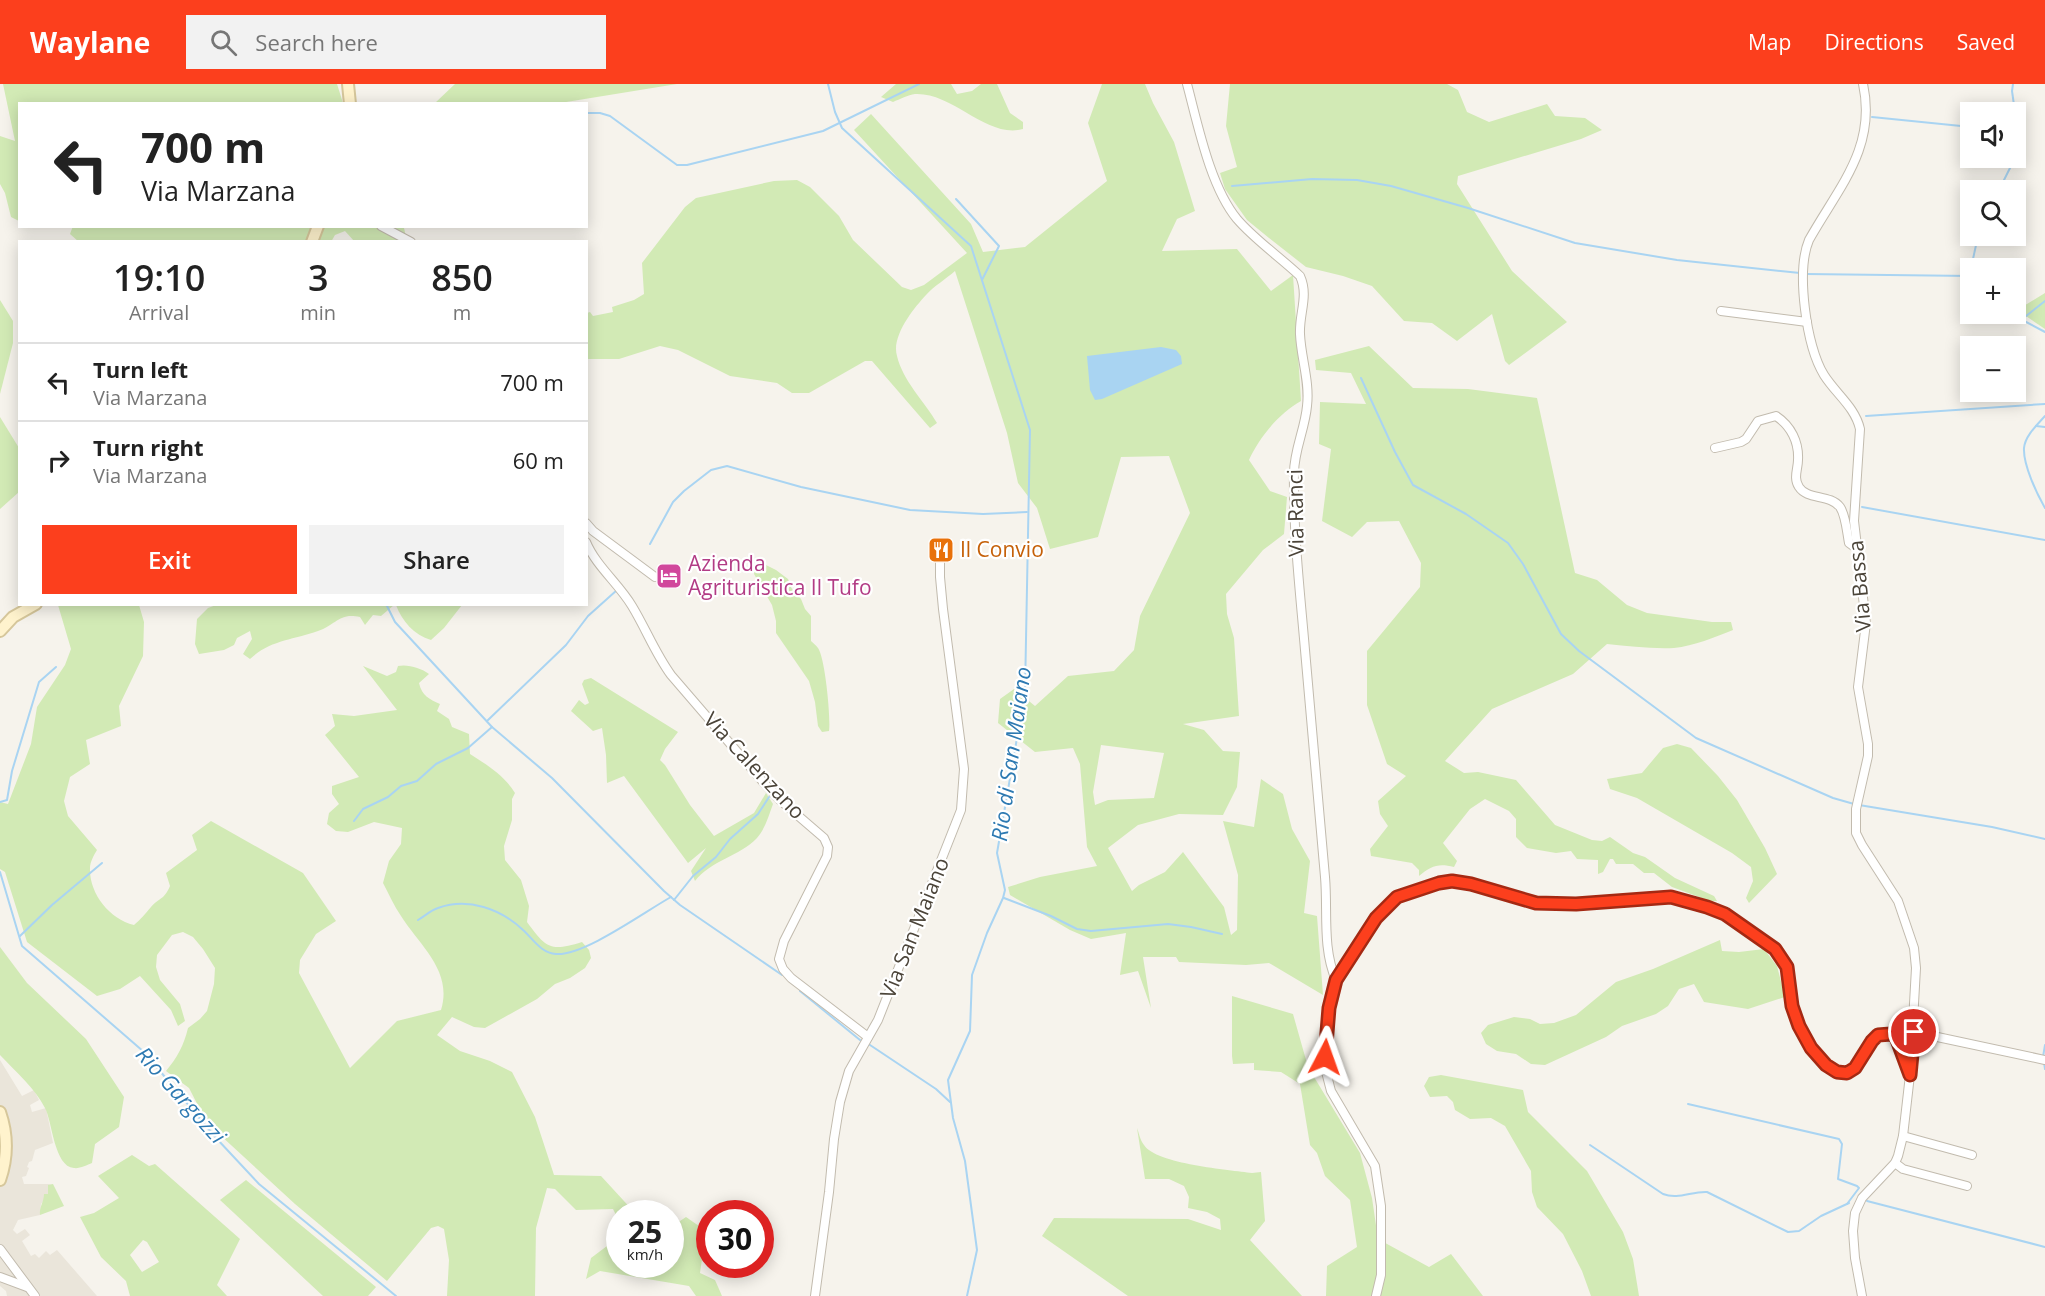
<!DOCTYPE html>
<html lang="en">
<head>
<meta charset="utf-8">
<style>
	body { margin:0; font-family:"Open Sans",sans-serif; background:#f2f2f2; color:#222; height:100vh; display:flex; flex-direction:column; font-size:22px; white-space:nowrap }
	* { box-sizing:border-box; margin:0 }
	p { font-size:20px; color:#767676 }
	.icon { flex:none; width:33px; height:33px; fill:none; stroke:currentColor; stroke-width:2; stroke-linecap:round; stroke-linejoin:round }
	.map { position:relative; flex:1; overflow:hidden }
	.details { position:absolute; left:18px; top:156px; width:570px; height:366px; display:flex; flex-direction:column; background:#fff; border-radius:0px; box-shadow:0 3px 15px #0003 }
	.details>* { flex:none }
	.guide { position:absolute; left:18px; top:18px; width:570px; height:126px; border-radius:0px; box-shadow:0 3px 15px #0003; background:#fff; color:#222; overflow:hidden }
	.controls { position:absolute; left:1960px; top:18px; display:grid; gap:12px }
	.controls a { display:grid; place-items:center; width:66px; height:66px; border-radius:0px; background:#fff; box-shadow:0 3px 15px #0003; font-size:30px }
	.speed { position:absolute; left:606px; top:1116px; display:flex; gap:12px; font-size:30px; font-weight:700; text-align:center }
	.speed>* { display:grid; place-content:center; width:78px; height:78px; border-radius:50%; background:#fff; box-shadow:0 3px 15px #0003; line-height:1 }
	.speed small { font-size:15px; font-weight:400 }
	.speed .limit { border:9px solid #d22; background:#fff; color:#111 }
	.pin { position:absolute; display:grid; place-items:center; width:51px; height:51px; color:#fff; margin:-26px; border:3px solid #fff; border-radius:50%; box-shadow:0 2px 6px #0007 }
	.me { position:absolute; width:66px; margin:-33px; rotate:4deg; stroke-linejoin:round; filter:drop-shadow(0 0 4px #0008) }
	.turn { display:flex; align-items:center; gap:21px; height:126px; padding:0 24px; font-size:27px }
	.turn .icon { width:78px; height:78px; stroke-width:2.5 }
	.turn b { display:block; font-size:42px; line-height:51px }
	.eta { display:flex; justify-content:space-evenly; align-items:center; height:102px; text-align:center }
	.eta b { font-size:36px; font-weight:600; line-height:42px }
	.action { display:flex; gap:12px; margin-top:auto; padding:12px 24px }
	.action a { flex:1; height:69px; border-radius:0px; background:#fc3f1d; color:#fff; font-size:24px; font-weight:600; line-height:69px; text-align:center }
	.action a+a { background:#f2f2f2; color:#222 }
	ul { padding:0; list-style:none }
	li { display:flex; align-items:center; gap:18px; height:78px; padding:0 24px; border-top:2px solid #e0e0e0 }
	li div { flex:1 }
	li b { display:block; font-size:22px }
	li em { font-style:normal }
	header { display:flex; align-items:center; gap:36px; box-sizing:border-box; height:84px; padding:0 30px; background:#fc3f1d; color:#fff }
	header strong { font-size:28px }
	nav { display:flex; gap:33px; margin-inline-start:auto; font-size:21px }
	.search { width:420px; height:54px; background:#f2f2f2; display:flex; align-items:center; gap:15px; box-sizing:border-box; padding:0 21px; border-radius:0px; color:#767676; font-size:22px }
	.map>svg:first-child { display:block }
</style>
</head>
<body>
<header>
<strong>Waylane</strong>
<div class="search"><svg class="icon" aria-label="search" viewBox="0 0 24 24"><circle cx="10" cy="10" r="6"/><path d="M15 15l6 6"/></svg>Search here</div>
<nav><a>Map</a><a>Directions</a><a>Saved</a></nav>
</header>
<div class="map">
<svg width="2045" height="1212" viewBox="0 0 2045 1212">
	<rect width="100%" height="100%" fill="#f6f3ec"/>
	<path fill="#eae5da" d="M0 976 22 1012 34 1006 39 1016 30 1021 32 1028 46 1024 53 1059 35 1066 32 1077 29 1078 27 1083 29 1084 26 1092 22 1093 24 1100H53L48 1101V1110L41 1120 40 1131 18 1136 13 1146 17 1150 25 1145 30 1151 22 1157 31 1172 35 1170 39 1174 46 1167 50 1171 57 1166 97 1212H7L6 1207 0 1202Z"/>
	<g fill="#d2eab5" fill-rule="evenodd">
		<path d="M3 0H337L343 19 20 20 19 137 11 133 5 109 0 100V52L15 57Z"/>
		<path d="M455 0H677L560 19H435Z"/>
		<path d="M896 0H951L957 10 972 7 981 0H997L1010 29 1023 38V45C987 55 953 8 915 10 908 11 900 15 893 18L881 13Z"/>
		<path d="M1102 0H1145L1153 19 1174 58 1195 127 1177 135 1162 167 1237 165 1271 207 1293 191 1301 317C1279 329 1259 354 1249 376L1270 407 1287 413 1284 450 1263 466 1226 510 1227 530 1234 554 1239 632 1183 640 1204 646 1223 667 1240 668 1237 703 1223 731 1179 730 1138 741 1108 764 1132 807 1139 801 1165 788 1183 768 1224 823 1231 851 1237 846 1238 791 1223 737 1254 743 1261 695 1283 710 1292 745 1310 777 1304 829 1317 832 1323 911 1269 879 1246 881 1179 878 1176 873H1143L1151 924 1138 887 1120 891 1126 849 1091 855 1070 846 1010 811 1008 803 1040 793 1097 782 1087 763 1080 680 1073 664 1035 668 998 639 1000 615 1014 605 1035 622 1068 592 1114 587 1134 566 1140 532 1190 429 1169 372 1121 373 1098 453 1050 465 1037 424 1018 399 1007 349 955 187C946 195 934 202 926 211 914 224 891 252 897 272 903 297 924 317 937 339L930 344 872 277H865L809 309H792L777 299 730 292 678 266 660 262 619 275H587V229L590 228 593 232 613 228 612 223 634 216 644 210 642 179 685 123 696 114 774 97 797 96 810 103 839 132 853 156 902 203 911 206 924 201 967 169 854 46 871 30 971 140 983 168 1025 163 1107 97 1088 39ZM1101 661 1164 669 1154 714 1108 716 1095 721 1093 708Z"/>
		<path d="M1230 0H1447L1458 6 1467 28 1489 38 1547 20 1555 32 1585 34 1602 46 1581 55 1458 92 1457 100 1512 187 1567 238 1509 281 1505 277 1492 230 1457 257 1432 239 1404 237 1372 202 1343 192 1306 183 1269 154 1247 136 1225 105 1220 89 1237 83 1226 42Z"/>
		<path d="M73 142H405L404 144 407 157H354L345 147 335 151 331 158H79L70 150Z"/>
		<path d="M2045 209V245L2017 226Z"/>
		<path d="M0 216 13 237V259L0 310Z"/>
		<path d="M1369 262 1413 304 1468 305 1537 314 1575 489 1597 496 1627 521 1647 529 1712 538H1731L1733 546C1715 553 1694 562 1674 564 1651 565 1629 562 1607 560L1573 590 1492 625 1445 677 1464 689 1478 688 1516 696 1555 741 1592 756 1602 757 1610 753 1633 769 1645 773 1675 794 1714 812 1717 817H1710L1672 803 1654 789H1644L1633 780H1616L1613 775H1610L1603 788 1598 790V776L1577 775 1571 767 1556 769 1527 764 1516 753V735L1509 727 1485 715 1470 725 1443 759 1457 777 1454 783C1438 779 1431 782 1419 792V786L1412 779 1371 772 1370 765 1388 742 1380 730 1378 717 1406 692 1387 680 1367 621V567L1420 503 1421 479 1399 437 1367 438 1352 453 1322 437 1331 365 1319 360 1320 318 1366 320 1351 289 1316 286 1315 276Z"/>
		<path d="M0 333 19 364V408L0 425Z"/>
		<path d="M766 481 776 486 788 495 792 505 801 515 805 525 811 532V557C813 559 816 561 818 564 825 573 831 635 829 647L822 648 818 642 815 618 809 597 776 549V537L772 521 754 490 755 485Z"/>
		<path d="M219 520H394V521L381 532 373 531 365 541 360 533C339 528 336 541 318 547 293 556 270 556 250 575L243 570 252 555 250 547 237 554 234 561 224 566 199 570 195 560 197 535 208 524Z"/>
		<path d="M58 521H139L144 538 143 572 119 622 121 642 86 656 90 680 70 693 64 717 68 732 97 766C94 771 90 778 90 784 89 809 109 835 134 841 141 835 145 830 151 823 160 813 164 816 170 802L166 789 197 766 192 751 211 737 303 789 336 837 316 850 300 876 299 889 350 984 397 937 441 926C453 887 420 862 401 832 394 822 389 810 383 799L389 777 401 760 402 744 374 738 348 748 336 747 327 740 329 729 339 720 332 710V702L359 693 325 651 335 642 332 630 354 632 397 626 363 582 387 592 396 588 398 582C408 580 421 584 429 590L419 599C422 612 429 615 440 620L437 627 449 635 452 643 469 650 470 670C487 681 504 691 515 709L512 715V736L504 762 505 776 521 796 529 822 527 838C546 864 550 868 582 858L589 866 591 874 585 884 570 894 555 900 537 915 485 944 474 943 452 933 437 951 460 967 490 977 512 988 535 1033 554 1091 601 1092 635 1129 620 1130 619 1137 613 1125 576 1126 555 1105 547 1104 536 1144 535 1212H447L449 1176 444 1145 438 1142 431 1144 387 1197 295 1120 207 1039 189 1004 166 987C177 974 184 961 188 944L200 935 207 927 214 900 215 884 203 865 193 853 183 848 172 851 157 871 156 883 160 896 180 920 185 937 178 942 171 926 140 892 120 905 97 912 27 858 5 788 0 785V718L8 720 31 660 37 623 65 581 71 565Z"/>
		<path d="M396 521V520L462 521 444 544 431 556C414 551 402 537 396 521Z"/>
		<path d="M591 594 678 648 665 665 660 676 665 681 690 721 714 752 754 729 766 709 773 720C769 731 765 745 757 754 740 772 710 777 695 797L691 787 706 764 688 779 624 692 607 699 606 671 602 644 593 647 571 627 579 616 585 621 589 619 582 600 584 596Z"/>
		<path d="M1677 660 1691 664 1718 692 1737 716 1765 764 1777 790 1749 819 1746 814 1753 797 1751 783 1732 769 1637 714 1610 705 1607 695 1642 689 1663 664Z"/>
		<path d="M1720 856 1722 867 1739 868 1764 865 1777 882 1785 913 1748 925 1704 918 1694 900 1679 905 1668 922 1656 930 1622 942 1606 953 1545 981 1531 980 1516 970 1497 967 1486 960 1481 949 1488 941 1514 933 1530 935 1540 940 1554 939 1576 931 1616 898 1653 885Z"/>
		<path d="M0 863 27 899 86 955 124 1013 119 1043 95 1060 92 1079C87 1081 79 1085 74 1084 54 1083 52 1036 45 1024 35 1004 16 988 0 971Z"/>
		<path d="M1232 912 1293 930 1308 983 1360 1069 1372 1114 1378 1155 1429 1183 1451 1170 1483 1212H1326L1327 1182 1357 1163 1350 1116 1325 1092 1317 1069 1310 1061 1300 1000 1281 988 1254 986V979L1233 980 1232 972Z"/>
		<path d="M1441 991 1523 1006 1528 1028 1587 1087 1623 1148 1633 1175 1639 1212H1591L1582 1187 1563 1150 1537 1123 1532 1108 1531 1087 1505 1042 1491 1034 1470 1035 1455 1026 1453 1018 1447 1012 1430 1013 1424 1002 1429 993Z"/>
		<path d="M1137 1044C1139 1049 1140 1056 1144 1061 1156 1080 1230 1086 1252 1089L1261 1088 1265 1137 1250 1156 1302 1212H1128L1042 1152 1054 1134 1188 1135 1221 1146 1220 1135 1207 1128 1188 1124 1189 1113 1184 1102 1169 1095H1145Z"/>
		<path d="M132 1071 149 1082 155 1080 240 1155 217 1201 227 1212H130L126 1197 101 1173 80 1133 94 1129 119 1114 98 1092ZM143 1156 147 1158 159 1178 142 1188 130 1171Z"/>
		<path d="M246 1096 376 1203 368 1212H323L220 1116Z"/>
		<path d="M53 1100 64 1122 40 1131C39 1123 44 1118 44 1110H48V1101Z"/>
		<path d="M686 1133 709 1149V1173L702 1175 700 1189 715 1196 722 1212H696L689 1202 600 1187 586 1195 591 1174 619 1153 620 1180H670L671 1143Z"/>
	</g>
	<path fill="#a9d4f2" d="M1161 263 1176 266 1181 272 1182 280 1102 315 1095 316 1090 306 1087 272Z"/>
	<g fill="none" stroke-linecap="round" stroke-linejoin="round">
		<g stroke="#a9d4f2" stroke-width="2">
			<path d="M828 0 835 28 842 44 971 162 1030 346 1025 608 997 769 1005 806 1003 814 987 849 972 891 970 947 948 996 953 1034 965 1077 977 1166 967 1212"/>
			<path d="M2013 0 2012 7 2015 28"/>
			<path d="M586 29H600L610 32 677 81H687L823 47 919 0"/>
			<path d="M2016 32 2022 59 2016 71"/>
			<path d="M1872 33 1971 43"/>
			<path d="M1232 102 1312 95 1357 96 1391 102 1468 124 1575 159 1677 176 1800 189"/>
			<path d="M1999 106 2015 74"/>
			<path d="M956 115 999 162 982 196"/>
			<path d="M1974 184 1973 175 1978 152"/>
			<path d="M1806 190 1971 192"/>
			<path d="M2011 230 2045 248"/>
			<path d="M2021 236 2045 217"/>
			<path d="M1361 294 1395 368 1413 401 1466 430 1508 459 1523 480 1561 550 1579 567 1696 654 1833 714 1854 720"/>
			<path d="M1866 332 2045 320"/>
			<path d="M2045 332C2037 341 2025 352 2024 364 2023 381 2037 410 2045 424"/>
			<path d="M2036 342 2045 343"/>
			<path d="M1862 423 2045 456"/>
			<path d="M650 460 673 418 684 407 711 386 727 382 801 403 910 426 983 430 1027 428"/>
			<path d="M386 520 395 538 492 643 552 694 664 807 680 821 782 891"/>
			<path d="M487 637 566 561 588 532 617 506"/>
			<path d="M0 718 7 716 12 687 39 598 56 583"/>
			<path d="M1859 721 1992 743 2045 755"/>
			<path d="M354 737 363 725 388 713 401 702 417 697 436 680 468 664 492 643"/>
			<path d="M0 788 22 862 144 968 217 1055 259 1100 396 1212"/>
			<path d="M1004 814 1051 832 1077 845 1091 847 1168 840 1191 843 1222 850"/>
			<path d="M674 816 693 792 716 773 730 755 758 730 769 713"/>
			<path d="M418 836C425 832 431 826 438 824 468 813 501 825 523 846 533 855 541 869 556 870 584 872 644 828 671 813"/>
			<path d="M20 852 52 821 102 779"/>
			<path d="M800 907 860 956"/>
			<path d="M867 959 936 1005 950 1018"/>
			<path d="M2043 973 2045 961"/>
			<path d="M2044 978 2045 985"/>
			<path d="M1688 1020 1839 1055 1842 1060 1838 1095 1857 1102 1859 1104 1847 1120"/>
			<path d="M1590 1061 1663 1110C1678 1116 1692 1107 1707 1108L1788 1148 1799 1147 1821 1132 1849 1119"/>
			<path d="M1867 1117 2045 1163"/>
		</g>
		<g stroke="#c2bbae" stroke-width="10">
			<g id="street">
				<path d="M1187 0C1198 41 1210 102 1237 135 1255 156 1280 173 1300 192 1309 212 1299 229 1300 250 1301 274 1310 298 1307 322 1305 345 1294 366 1294 389 1293 448 1300 507 1305 566 1312 642 1318 717 1325 793 1328 827 1322 864 1336 896"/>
				<path d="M381 142 411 158"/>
				<path d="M1721 227 1807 238"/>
				<path d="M1715 364 1741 358 1746 355 1758 337 1776 332C1791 342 1799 358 1798 376 1798 385 1793 394 1799 403 1807 416 1830 410 1840 423 1846 432 1847 449 1849 459L1856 464"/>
				<path d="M586 439 593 447 655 493"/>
				<path d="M586 458C596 482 619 500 632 522 646 545 655 569 671 591L764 699 781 717 824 754 828 763 827 772 784 857 779 875 783 885 791 894 868 953"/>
				<path d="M1914 948 2045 976"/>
				<path d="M1903 1052 1972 1071"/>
				<path d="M1895 1079 1903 1085 1967 1102"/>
				<path d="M0 1165 35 1212"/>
				<path d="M0 1193 27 1203"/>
				<path d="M815 1212 829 1108 834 1055 840 1018 849 987 878 936 961 726 964 685 943 525 940 493V468"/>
				<path d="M1376 1212 1381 1191V1122L1375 1082 1331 1007 1324 980 1329 924 1336 896 1376 834 1397 813 1439 799 1452 797 1471 800 1536 819 1576 820 1671 813 1707 823 1725 830 1775 865 1787 883 1792 923 1799 942 1811 964 1826 982 1837 989H1847L1855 984 1872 957 1878 951 1891 950 1896 953 1900 961 1910 989"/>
				<path d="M1862 1212 1855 1174 1853 1147 1855 1129 1862 1114 1895 1079 1898 1072 1903 1052 1910 991 1916 884 1914 864 1898 817 1862 761 1856 749V725L1868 672V660L1858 603 1866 539 1854 437 1860 345C1855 323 1836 310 1824 291 1806 262 1796 187 1809 156 1838 104 1877 64 1863 0"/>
			</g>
		</g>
		<g stroke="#d6c79b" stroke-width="14">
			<g id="secondary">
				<path d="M348 0 350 20"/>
				<path d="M312 158 318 142"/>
				<path d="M0 547 13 533 36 520"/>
				<path d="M0 1028C8 1051 8 1073 0 1096"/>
			</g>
		</g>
		<use href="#street" stroke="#fff" stroke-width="8"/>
		<use href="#secondary" stroke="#fff3cd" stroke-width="10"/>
	</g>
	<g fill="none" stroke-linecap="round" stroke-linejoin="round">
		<g stroke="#a42913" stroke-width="15">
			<path id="route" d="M1325 973 1329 924 1336 896 1376 834 1397 813 1439 799 1452 797 1471 800 1536 819 1576 820 1671 813 1707 823 1725 830 1775 865 1787 883 1792 922 1799 942 1811 964 1826 981 1837 988 1847 989 1855 984 1872 957 1878 951 1891 950 1896 953 1910 991 1914 948"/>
		</g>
		<use href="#route" stroke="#fc3f1d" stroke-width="10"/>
	</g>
	<defs>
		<g id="restaurant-square" transform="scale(1.35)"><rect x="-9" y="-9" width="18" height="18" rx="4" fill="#e8710a" stroke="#fff"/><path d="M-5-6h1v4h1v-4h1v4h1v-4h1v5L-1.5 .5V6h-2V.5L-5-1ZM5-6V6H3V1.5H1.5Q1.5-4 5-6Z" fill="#fff"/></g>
		<g id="hotel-square" transform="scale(1.35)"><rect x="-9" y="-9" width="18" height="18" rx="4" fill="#d1479c" stroke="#fff"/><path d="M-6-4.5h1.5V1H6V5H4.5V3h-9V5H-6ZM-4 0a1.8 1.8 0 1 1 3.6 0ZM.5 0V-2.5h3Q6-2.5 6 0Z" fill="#fff"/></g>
	</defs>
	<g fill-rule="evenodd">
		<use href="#restaurant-square" x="941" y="466"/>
		<use href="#hotel-square" x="669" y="492"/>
	</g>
	<g text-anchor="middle" stroke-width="4.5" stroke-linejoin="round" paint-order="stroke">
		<g font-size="21" fill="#4b4439" stroke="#fff">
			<text transform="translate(1296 429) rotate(-91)" y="7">Via Ranci</text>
			<text transform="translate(1860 502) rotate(-95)" y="7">Via Bassa</text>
			<text transform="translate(754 682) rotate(47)" y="7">Via Calenzano</text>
			<text transform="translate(915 844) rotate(-68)" y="7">Via San Maiano</text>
		</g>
		<g font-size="21" fill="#c56008" stroke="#fff" text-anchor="start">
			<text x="960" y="473">Il Convio</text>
		</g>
		<g font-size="21" fill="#b23c85" stroke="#fff" text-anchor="start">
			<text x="688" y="487">Azienda<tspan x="688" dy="24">Agrituristica Il Tufo</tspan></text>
		</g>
		<g font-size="22" font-style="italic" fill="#2e7ab2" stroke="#fff">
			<text transform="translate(1011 670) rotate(-82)" y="8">Rio di San Maiano</text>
			<text transform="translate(181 1011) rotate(48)" y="8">Rio Gargozzi</text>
		</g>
	</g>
</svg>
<div class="controls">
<a><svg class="icon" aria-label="sound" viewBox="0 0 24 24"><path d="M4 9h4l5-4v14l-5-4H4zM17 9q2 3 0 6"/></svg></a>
<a><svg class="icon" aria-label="search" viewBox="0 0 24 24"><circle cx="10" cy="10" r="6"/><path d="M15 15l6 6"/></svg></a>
<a>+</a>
<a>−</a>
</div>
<div class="speed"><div>25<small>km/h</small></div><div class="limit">30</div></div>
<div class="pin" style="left:1914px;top:948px;background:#d93025"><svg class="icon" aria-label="arrive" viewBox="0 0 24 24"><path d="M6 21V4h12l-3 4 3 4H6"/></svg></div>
<svg class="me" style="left:1325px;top:973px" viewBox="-20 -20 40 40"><path d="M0-17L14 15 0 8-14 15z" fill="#fc3f1d" stroke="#fff" stroke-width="4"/></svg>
<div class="guide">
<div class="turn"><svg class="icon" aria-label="left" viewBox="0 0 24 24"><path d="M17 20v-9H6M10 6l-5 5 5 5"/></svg><div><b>700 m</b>Via Marzana</div></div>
</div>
<section class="details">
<div class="eta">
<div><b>19:10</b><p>Arrival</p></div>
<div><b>3</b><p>min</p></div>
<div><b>850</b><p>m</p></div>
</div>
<ul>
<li><svg class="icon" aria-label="left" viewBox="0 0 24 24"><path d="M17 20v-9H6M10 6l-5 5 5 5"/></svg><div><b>Turn left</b><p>Via Marzana</p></div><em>700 m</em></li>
<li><svg class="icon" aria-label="right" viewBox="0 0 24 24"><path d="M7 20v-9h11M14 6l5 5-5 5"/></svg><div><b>Turn right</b><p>Via Marzana</p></div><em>60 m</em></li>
</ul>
<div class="action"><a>Exit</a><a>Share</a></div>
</section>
</div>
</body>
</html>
